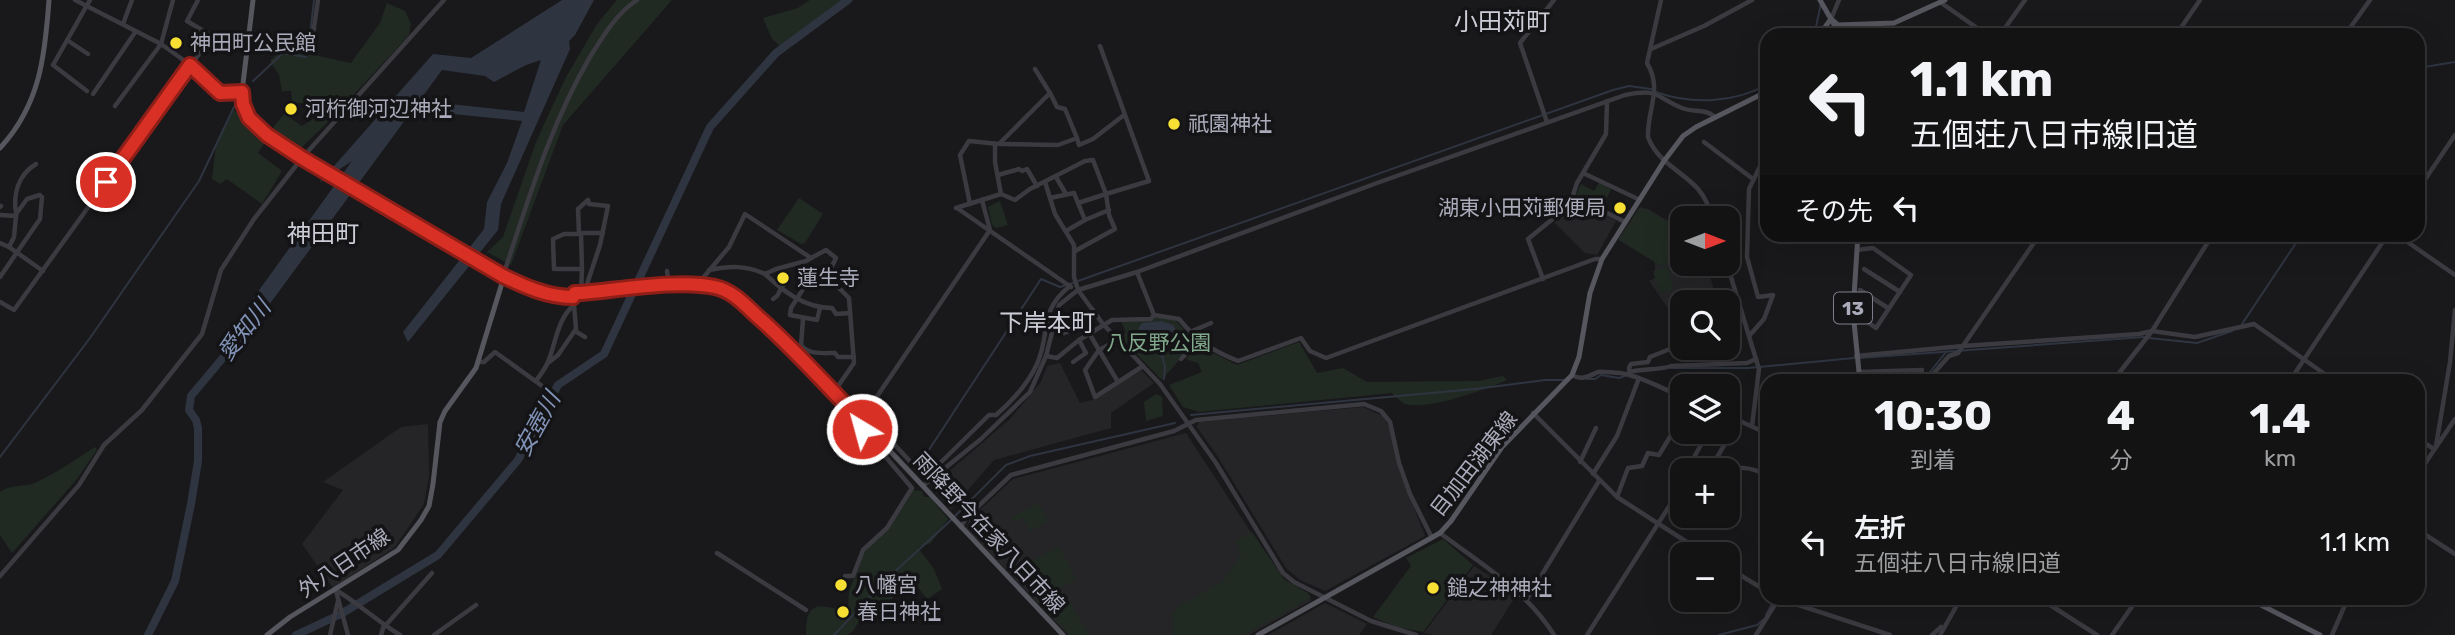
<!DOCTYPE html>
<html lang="ja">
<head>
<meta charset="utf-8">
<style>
	body { margin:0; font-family:Rubik,"Noto Sans JP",sans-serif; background:#1c1c1d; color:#f1f3f6; height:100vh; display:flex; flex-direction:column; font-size:26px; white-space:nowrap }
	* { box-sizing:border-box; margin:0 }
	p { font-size:23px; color:#9d9ea0 }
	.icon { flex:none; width:38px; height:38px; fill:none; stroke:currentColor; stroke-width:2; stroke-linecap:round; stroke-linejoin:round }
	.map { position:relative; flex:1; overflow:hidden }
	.sheet { position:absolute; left:1760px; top:374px; width:665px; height:231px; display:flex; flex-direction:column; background:#131314; border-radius:21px; box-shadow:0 7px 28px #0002,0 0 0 2px #323234 }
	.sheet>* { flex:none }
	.top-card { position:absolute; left:1760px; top:28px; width:665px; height:214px; border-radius:21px; box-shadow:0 7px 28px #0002,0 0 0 2px #323234; background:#131314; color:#f1f3f6; overflow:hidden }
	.needle { width:46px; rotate:90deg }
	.buttons { position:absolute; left:1670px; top:206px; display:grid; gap:14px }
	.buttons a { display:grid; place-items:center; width:70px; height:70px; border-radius:14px; background:#131314; box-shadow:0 7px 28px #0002,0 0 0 2px #323234; font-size:35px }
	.pin { position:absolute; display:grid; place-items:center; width:60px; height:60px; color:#fff; margin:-30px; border:4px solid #fff; border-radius:50%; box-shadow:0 2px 7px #0007 }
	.me { position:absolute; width:77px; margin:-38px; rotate:323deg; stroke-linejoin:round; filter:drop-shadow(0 0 5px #0008) }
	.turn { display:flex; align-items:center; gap:24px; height:147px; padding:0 35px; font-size:32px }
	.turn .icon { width:91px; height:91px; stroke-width:2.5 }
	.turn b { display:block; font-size:49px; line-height:60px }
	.then { display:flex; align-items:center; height:66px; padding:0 35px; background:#0003; gap:14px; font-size:26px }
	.eta { display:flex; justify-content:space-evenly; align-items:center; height:119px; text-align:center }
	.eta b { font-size:42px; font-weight:700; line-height:49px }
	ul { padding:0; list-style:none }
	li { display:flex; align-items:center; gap:21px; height:98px; padding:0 35px }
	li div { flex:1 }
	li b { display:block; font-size:26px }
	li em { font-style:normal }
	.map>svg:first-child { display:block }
</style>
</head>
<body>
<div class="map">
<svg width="2455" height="635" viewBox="0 0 2455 635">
	<rect width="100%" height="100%" fill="#19191b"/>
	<g fill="#252528">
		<path d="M1575 198 1616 221 1597 255 1585 253 1555 223Z"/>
		<path d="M1640 207 1648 209 1682 229V264H1707L1717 303H1682V348H1694L1682 352 1670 311 1649 281 1655 278V262L1618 239Z"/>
		<path d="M1060 363 1080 403 1095 399 1141 370 1154 383 1111 413V428L994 460 951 510 931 487 1010 419 1041 382 1047 366Z"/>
		<path d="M1363 407 1383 416 1390 428 1397 464 1425 536 1325 591 1300 580 1286 568 1218 457 1197 427 1199 422Z"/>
		<path d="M428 424 429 476 424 504 395 547 333 588 302 544 343 490 323 482 401 427Z"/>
		<path d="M1186 433 1288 589 1312 600 1249 635H1068L966 528 969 520 1013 479Z"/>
		<path d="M1474 566 1517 594 1491 635H1434L1424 633Z"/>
		<path d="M1325 603 1367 624 1359 635H1268Z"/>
	</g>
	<g fill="#202a23">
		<path d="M617 0H672L563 125 511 265 487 252 503 237 536 142 565 79 597 24Z"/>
		<path d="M810 0H854L780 46 772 39 763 18 798 8Z"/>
		<path d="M387 3 405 11 411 24 409 35 334 116 300 149 271 130 284 114 302 126 318 116 319 104 292 103 291 91H282L279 75 270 61 282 48 351 63 380 23Z"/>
		<path d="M234 110 245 118 265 142 258 153 282 171 262 204 227 179 220 184 212 179 216 145Z"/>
		<path d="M1599 183 1611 189 1603 206 1576 195 1581 184 1594 191Z"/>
		<path d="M799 198 823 214 805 243 801 244 777 230Z"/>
		<path d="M1000 201 1008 225 996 228 992 225 988 207Z"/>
		<path d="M1639 208 1648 210 1682 230V261L1661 266 1619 240Z"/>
		<path d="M1668 266 1674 289 1660 293 1653 271Z"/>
		<path d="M1154 317 1174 319 1195 341 1162 380 1120 337 1126 332 1121 321Z"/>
		<path d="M1299 342 1317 373 1343 368 1367 382 1478 381 1503 376 1507 380C1487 389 1427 411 1405 404 1401 402 1396 397 1392 393L1199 412 1183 407 1169 385 1202 372 1198 363 1186 359 1199 346 1237 365Z"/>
		<path d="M1156 394 1162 397 1163 416 1146 421 1144 402Z"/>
		<path d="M95 447 97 450 77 479 12 553 0 535V492C13 483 24 488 37 482 58 472 76 459 95 447Z"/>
		<path d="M913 490 922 491 924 497H930L948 519 931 543 918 548 934 569 942 589 927 599 914 582 888 602 867 609 853 631 847 635H806C806 604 814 603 841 610L848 606 849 591 865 550 890 527Z"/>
		<path d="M1039 503 1048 522 1030 531 1023 518 1014 522 1011 517Z"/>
		<path d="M1252 532 1284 579 1308 593 1311 598 1244 635H1173L1172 614 1177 607 1223 581 1241 554 1236 541Z"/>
		<path d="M1443 539 1473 565 1423 632 1396 627 1373 617 1411 566 1406 558Z"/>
		<path d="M1059 546 1076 579 1049 595 1035 568 1031 570 1028 563Z"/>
		<path d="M1065 594 1089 635H1070L1044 608Z"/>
	</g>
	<g fill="#2e3440">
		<path d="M562 0H594L575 35 569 41 570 49 501 204 498 230 408 342 403 332 484 229 487 202 507 163 522 121 423 111 432 102 524 112 541 60 526 65 494 82 485 76 442 70 227 362 247 307 352 161 319 183 433 54 471 58Z"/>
		<path d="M1162 321 1173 325 1183 340 1173 353 1169 349 1172 342 1163 343 1164 360 1158 355 1160 344 1145 330 1140 331 1138 329 1142 323Z"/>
	</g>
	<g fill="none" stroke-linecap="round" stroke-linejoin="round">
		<g stroke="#2e3440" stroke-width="2">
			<path d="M1811 35 1816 27 1821 3"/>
			<path d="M309 43 314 0"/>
			<path d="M2418 68 2455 62"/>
			<path d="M253 81 283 53 306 57"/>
			<path d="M1656 92C1692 105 1735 103 1768 84"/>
			<path d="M1078 281 1613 90 1629 86 1651 89"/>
			<path d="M2242 324 2302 234"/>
			<path d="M2149 338 2197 343 2232 331"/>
			<path d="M1860 358 2144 337"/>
			<path d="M1163 360 1165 366 1164 379"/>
			<path d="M1671 368H1748L1854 358"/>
			<path d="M1587 379H1595L1601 375 1619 378 1625 376"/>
			<path d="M1922 382 1946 352"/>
			<path d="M1191 415 1475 389 1545 380H1564"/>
			<path d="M0 457 90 338 199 181 234 107"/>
			<path d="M919 465 1041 279 1060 287 1073 283"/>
			<path d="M1766 615 1775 598"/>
			<path d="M834 635 889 577 948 523 1006 465 1030 456 1175 423"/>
			<path d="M1719 635 1757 625 1763 620"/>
		</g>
		<g stroke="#2e3440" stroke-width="8">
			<path d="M148 635 175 581 191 504 198 461V428L196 420 189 410 191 396 237 341"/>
			<path d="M296 635 341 614 438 555 518 460 558 385 604 354 710 127 776 53 848 0"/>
		</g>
		<g stroke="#3a3a40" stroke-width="4.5">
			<path d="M75 0 161 44 182 59 221 93 242 92"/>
			<path d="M1661 0 1647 63C1663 90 1647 109 1648 137 1657 162 1682 171 1698 189 1706 198 1709 208 1713 219"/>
			<path d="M1940 2 1987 35"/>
			<path d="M1831 19 1839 0"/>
			<path d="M123 24 132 0"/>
			<path d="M2000 35 2025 0"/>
			<path d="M2176 35 2200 0"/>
			<path d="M2345 35 2370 0"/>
			<path d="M67 40 88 54"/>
			<path d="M311 48 318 0"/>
			<path d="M1651 49 1704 26 1752 0"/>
			<path d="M87 91 53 65 90 0"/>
			<path d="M1050 93 1057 107 1065 109 1077 138"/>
			<path d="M93 94 136 31"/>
			<path d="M115 106 161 44 173 0"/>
			<path d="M1547 122 1520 43 1554 0"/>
			<path d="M1704 142 1753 179"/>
			<path d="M995 144V162L1001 194"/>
			<path d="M1000 144 1058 145 1077 138 1079 145 1093 139 1124 115"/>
			<path d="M1583 173 1640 200"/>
			<path d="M998 175 1019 169 1022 171 1027 169 1037 186"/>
			<path d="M1056 177 1066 194"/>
			<path d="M1045 182 1055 214 1074 245V277L1078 290 1103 324 1160 384 1216 463 1283 573 1294 582 1371 621 1416 635"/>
			<path d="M2418 190 2455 135"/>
			<path d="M1573 196 1625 222"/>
			<path d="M1050 198 1074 193 1078 203 1106 194 1109 215 1115 229 1075 251"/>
			<path d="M1078 203 1085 220"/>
			<path d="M970 204 960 155 969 141 999 144 1050 93 1035 69"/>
			<path d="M0 207 1 206"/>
			<path d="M956 208 1001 194 1015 200 1030 189 1085 161 1093 160 1106 194 1149 181 1100 46"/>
			<path d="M957 208 1071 287"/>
			<path d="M16 214C13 194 18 175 36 164"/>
			<path d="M0 215 16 216V214L27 199 40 195"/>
			<path d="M16 216 14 237 9 247 43 271"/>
			<path d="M1066 231 1085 220 1109 210"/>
			<path d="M579 233H603"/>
			<path d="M581 233 582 269"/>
			<path d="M2396 234 2455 275"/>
			<path d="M0 243 9 247"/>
			<path d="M811 258 826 250 836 258 827 276 849 298 854 363 834 392"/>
			<path d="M1727 264 1759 369 1752 426"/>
			<path d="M1864 269 1900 292"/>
			<path d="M667 271 669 286"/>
			<path d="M1137 272 1154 315 1179 319C1197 341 1211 350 1238 361L1301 338 1310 351 1326 358 1595 259H1602"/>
			<path d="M765 274C784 292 805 308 832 308L836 314 850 313"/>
			<path d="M503 276C528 201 550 125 590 57 603 36 616 14 637 0"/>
			<path d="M0 277 40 219 42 197"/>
			<path d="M1543 279 1528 239 1560 213 1572 198 1577 183 1606 134 1607 101"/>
			<path d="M697 285 729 247 745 214 811 258 806 261 776 269 765 274C746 265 729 266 709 270"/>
			<path d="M803 289 791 308 790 315 817 320 820 308"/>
			<path d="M1860 290 1888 308"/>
			<path d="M581 293 582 269H554L553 239 564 234H579L578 209 588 200 589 204 608 206 600 245 584 293"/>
			<path d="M773 299 777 296 787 278"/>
			<path d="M0 302 14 310 212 36 187 21 198 0"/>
			<path d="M1853 312 1876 328 1911 275 1873 248 1857 250"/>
			<path d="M1054 324 1064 333"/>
			<path d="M575 331 585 337"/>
			<path d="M1067 332 1093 310"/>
			<path d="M1190 332 1211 323"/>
			<path d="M1089 333 1099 350 1085 370 1095 397 1143 366"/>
			<path d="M1749 336 1764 319 1773 295 1758 297 1747 257 1749 189 1768 150"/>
			<path d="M801 345C808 355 824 353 835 353L838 357H854"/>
			<path d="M796 351 801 345 803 319"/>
			<path d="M1046 356 1057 358 1079 340 1112 320 1151 319 1154 315"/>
			<path d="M1856 356 1963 346 2139 334 2152 331 2195 337 2254 324 2336 382"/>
			<path d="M1181 359 1199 341"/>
			<path d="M478 362H484L495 352 556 396"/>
			<path d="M1073 362 1086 353 1079 340"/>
			<path d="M548 363 558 355 576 329 574 305"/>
			<path d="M1629 372C1643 368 1657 371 1671 366L1747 363 1756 359"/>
			<path d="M1859 372 1922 370"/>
			<path d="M1630 373 1629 368 1631 364 1648 362 1650 357 1670 349"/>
			<path d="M1572 375C1581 381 1589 376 1598 372 1603 371 1613 373 1620 373 1642 376 1661 389 1682 396"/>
			<path d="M536 381C540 375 545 369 548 362 556 343 557 319 574 305L573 297"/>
			<path d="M1118 382 1099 350 1118 340"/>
			<path d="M1926 382 1949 356 1958 353 2040 234"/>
			<path d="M2112 382 2152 331 2213 234"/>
			<path d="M2289 382 2388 234"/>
			<path d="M1533 413 1617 497 1707 555"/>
			<path d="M866 414 920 472H931L989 415H996C1012 401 1028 384 1037 364 1051 333 1038 311 1070 286"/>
			<path d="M1727 415 1768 434"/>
			<path d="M2418 439 2434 449"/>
			<path d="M2436 446 2450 362 2455 310"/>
			<path d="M1692 461 1708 432"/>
			<path d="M1580 462 1596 428"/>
			<path d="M1709 471 1739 420"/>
			<path d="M1717 471C1736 466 1751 466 1768 476"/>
			<path d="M1593 474 1617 436 1639 378"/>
			<path d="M2418 474 2455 419"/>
			<path d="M924 485 981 439 1030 392 1046 356 1059 305 1078 290 1137 272 1377 183 1625 95C1661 88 1654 97 1682 108 1694 113 1703 108 1714 116"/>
			<path d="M1617 497 1628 468 1642 466 1648 453 1659 455 1682 417"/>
			<path d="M961 527 966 518 1011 475 1174 431 1196 420 1364 404 1381 411 1390 422 1399 463 1410 494 1432 538"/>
			<path d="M2418 530 2455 554"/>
			<path d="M1440 533C1481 564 1527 591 1554 635"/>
			<path d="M717 553 806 610"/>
			<path d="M1727 567 1768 592"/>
			<path d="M0 576 79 485 104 445 142 410 202 334 221 270 254 219 302 158 444 0"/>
			<path d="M845 576H853L863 550 887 528 912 488 862 429 861 420 990 230 982 200"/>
			<path d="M336 590C359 604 377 621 400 635"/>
			<path d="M336 591 348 635"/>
			<path d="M1777 598 1890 635"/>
			<path d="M2039 598 2097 635"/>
			<path d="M1527 599 1599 481"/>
			<path d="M385 626 432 573"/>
			<path d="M330 635 338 601"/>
			<path d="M381 635 384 625"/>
			<path d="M434 635 476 605"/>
			<path d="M1587 635 1670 505 1682 496"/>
			<path d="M1756 635 1779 598"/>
			<path d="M1932 635 1941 627"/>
			<path d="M1940 635 1961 598"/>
			<path d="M2112 635 2138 598"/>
			<path d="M2332 635 2348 598"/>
		</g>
		<g stroke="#56565f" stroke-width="5">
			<path d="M253 0 242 92 243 104 249 118 267 135 302 158 503 276 556 297H573L575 293H584L697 285 718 288 734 296 796 351 1063 635"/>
			<path d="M1820 0 1840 35"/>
			<path d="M1819 35 1831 19 1838 25 1894 23 1945 0"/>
			<path d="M0 148C40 105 45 56 49 0"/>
			<path d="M1858 234 1853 312 1860 382"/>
			<path d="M2247 598 2320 635"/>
			<path d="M267 635 290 617 398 550 421 520 429 506 433 484 440 422 445 411 476 368 502 283 498 272"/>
			<path d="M1258 635 1440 533 1451 521 1502 447 1572 375 1579 357 1590 293 1602 259 1664 161 1683 136 1696 127 1768 91"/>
		</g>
	</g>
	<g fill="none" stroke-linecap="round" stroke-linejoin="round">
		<g stroke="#8d1f18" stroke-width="18">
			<path id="route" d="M106 182 190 65 220 93 242 92 243 104 249 118 267 135 302 158 503 276C526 287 548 297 573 297L575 293H581C618 290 680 279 715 287 733 291 745 305 758 317 796 350 826 386 861 420L862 429"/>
		</g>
		<use href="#route" stroke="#d93025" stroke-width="12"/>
	</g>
	<g fill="#f8df34" stroke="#141416" stroke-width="2.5">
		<circle cx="176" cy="43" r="7"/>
		<circle cx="291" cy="109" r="7"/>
		<circle cx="1174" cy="124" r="7"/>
		<circle cx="1620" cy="208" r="7"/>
		<circle cx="783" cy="278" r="7"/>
		<circle cx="841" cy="585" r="7"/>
		<circle cx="1433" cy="588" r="7"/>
		<circle cx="843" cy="612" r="7"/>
	</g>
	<g text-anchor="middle" stroke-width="7" stroke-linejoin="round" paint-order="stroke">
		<rect fill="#141416" stroke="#7e7e8a" stroke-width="2" x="1834" y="292.5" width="38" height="31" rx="5"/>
		<g font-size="19" font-weight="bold" fill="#abacbb">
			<text x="1853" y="315">13</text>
		</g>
		<g font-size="21" fill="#abacbb" stroke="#141416" text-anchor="start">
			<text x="190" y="50">神田町公民館</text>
			<text x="305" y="116">河桁御河辺神社</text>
			<text x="1188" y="131">祇園神社</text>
			<text x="1606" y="215" text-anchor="end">湖東小田苅郵便局</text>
			<text x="797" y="285">蓮生寺</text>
			<text x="855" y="592">八幡宮</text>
			<text x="1447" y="595">鎚之神神社</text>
			<text x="857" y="619">春日神社</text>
		</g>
		<g font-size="21" fill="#81a78b" stroke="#141416">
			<text x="1159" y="350">八反野公園</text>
		</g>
		<g font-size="21" fill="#abacbb" stroke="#141416">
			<text transform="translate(1474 464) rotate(-52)" y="7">目加田湖東線</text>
			<text transform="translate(989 533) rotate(47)" y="7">雨降野今在家八日市線</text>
			<text transform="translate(344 563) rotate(-34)" y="7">外八日市線</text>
		</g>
		<g font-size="23" font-style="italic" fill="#8193b7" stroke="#141416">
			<text transform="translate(244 330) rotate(-52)" y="8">愛知川</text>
			<text transform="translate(537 424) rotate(-61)" y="8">安壺川</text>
		</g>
		<g font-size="24" fill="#cccdd7" stroke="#141416">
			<text x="1502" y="30">小田苅町</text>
			<text x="323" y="242">神田町</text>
			<text x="1047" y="331">下岸本町</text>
		</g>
	</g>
</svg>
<div class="buttons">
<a><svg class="needle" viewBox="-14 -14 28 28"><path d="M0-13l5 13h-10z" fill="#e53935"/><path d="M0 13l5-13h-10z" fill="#9d9ea0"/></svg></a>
<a><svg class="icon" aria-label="search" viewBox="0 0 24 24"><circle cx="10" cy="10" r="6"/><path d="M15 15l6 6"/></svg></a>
<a><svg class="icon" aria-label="layers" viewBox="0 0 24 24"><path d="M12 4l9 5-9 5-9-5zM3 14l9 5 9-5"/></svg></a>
<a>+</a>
<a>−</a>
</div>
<div class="pin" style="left:106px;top:182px;background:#d93025"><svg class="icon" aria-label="arrive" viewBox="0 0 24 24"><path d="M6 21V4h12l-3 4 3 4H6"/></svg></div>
<svg class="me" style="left:862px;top:429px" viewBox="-20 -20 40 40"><circle r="17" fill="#d93025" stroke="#fff" stroke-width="3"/><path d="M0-11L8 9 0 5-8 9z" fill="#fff"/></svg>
<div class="top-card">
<div class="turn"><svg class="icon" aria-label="left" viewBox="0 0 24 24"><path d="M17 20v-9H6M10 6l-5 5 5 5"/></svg><div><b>1.1 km</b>五個荘八日市線旧道</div></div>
<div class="then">その先<svg class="icon" aria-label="left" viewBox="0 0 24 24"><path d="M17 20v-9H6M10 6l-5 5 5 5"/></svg></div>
</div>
<section class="sheet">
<div class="eta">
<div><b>10:30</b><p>到着</p></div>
<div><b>4</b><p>分</p></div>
<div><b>1.4</b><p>km</p></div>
</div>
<ul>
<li><svg class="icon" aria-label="left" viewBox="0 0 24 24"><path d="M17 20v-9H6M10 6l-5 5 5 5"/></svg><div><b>左折</b><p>五個荘八日市線旧道</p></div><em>1.1 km</em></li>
</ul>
</section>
</div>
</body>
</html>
